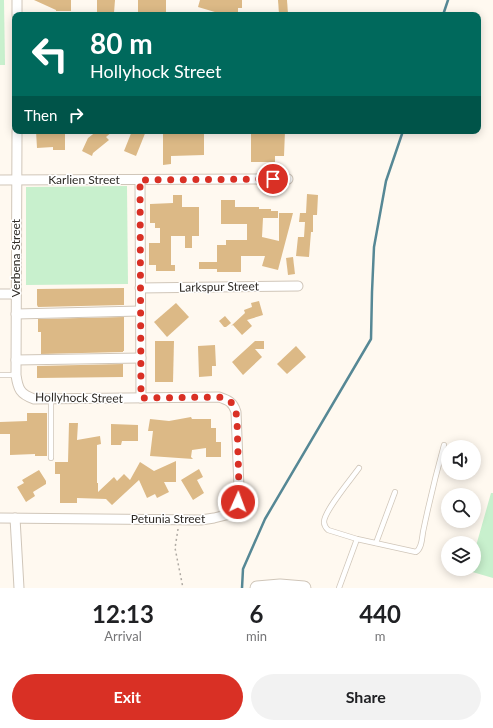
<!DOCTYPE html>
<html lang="en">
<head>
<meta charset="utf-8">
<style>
	body { margin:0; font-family:Lato,sans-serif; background:#f2f2f2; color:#202124; height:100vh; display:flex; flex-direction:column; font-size:15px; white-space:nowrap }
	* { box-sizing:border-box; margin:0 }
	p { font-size:13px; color:#757577 }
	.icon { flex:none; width:22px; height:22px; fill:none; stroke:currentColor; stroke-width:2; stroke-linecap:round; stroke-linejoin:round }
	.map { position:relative; height:588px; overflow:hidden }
	.panel { display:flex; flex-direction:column; background:#fff; flex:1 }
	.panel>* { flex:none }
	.top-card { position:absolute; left:12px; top:12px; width:469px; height:122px; border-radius:8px; box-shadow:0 2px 10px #0003; background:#00695c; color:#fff; overflow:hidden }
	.controls { position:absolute; left:441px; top:440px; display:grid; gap:8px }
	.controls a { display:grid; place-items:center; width:40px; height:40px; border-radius:50%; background:#fff; box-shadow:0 2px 10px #0003; font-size:20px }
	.pin { position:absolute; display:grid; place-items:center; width:34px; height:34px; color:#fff; margin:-17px; border:2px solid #fff; border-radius:50%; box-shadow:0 1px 4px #0007 }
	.me { position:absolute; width:44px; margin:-22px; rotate:2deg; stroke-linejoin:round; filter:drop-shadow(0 0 3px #0008) }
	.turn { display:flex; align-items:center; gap:14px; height:84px; padding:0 12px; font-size:18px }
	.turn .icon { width:52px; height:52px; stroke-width:2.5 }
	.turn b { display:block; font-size:28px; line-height:34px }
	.then { display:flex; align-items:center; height:38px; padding:0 12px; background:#0003; gap:8px; font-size:15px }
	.eta { display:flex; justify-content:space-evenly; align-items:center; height:68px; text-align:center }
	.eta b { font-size:24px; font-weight:700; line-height:28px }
	.button { display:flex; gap:8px; margin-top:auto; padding:8px 12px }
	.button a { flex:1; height:46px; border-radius:24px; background:#d93025; color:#fff; font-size:16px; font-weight:700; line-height:46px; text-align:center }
	.button a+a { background:#f2f2f2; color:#202124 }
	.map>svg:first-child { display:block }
</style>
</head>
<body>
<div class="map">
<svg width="493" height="588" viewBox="0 0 493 588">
	<rect width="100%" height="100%" fill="#fff9f0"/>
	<g fill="#c8f0cd">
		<path d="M0 0H4L5 65H0Z"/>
		<path d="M127 186 128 284 26 285V187Z"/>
		<path d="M491 493H493V578L469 571 470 569H474V553Z"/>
	</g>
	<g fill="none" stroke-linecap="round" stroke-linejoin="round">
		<g stroke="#568895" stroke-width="2.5">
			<path d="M443 15 448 0"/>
			<path d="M242 588 243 569 265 519 371 339 372 292 374 247 386 181 403 131"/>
		</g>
	</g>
	<g fill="#dcb986">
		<path d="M34 0H71V11H56V10Z"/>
		<path d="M97 0H115L114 13H97Z"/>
		<rect x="138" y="0" width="28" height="13"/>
		<path d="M200 0H242V8H238V15H225L198 7Z"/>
		<path d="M278 0H287L288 14H279Z"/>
		<path d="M36 131H65V150H53V147L37 148Z"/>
		<path d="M97 131H113L106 137 109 140 93 153 92 156 82 151 88 138Z"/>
		<path d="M132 131H146L136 156 124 151Z"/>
		<path d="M171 131H204V155L171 156V164L163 165V132H171Z"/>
		<path d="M251 131H285L284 156H275V162H251Z"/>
		<path d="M307 194 318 195 317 215H313V232H311L309 257 296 256 298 237H304L305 222H299L300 213H306Z"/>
		<path d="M173 195H182V207H199V236H192V248H185V236H171V265H175V271H156V265H149V243H160V228H155V223H150V204L173 203Z"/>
		<path d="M221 200H235V207H259V209H271V211H278V218H263L262 237 279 241V213H293L278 270 262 266 265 256H241V272H217V269H199V262H217V245H226V240H247V224H221Z"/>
		<path d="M293 257 295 274 288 275 286 258Z"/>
		<path d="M124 288V305L38 307 37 305V289Z"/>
		<path d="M259 301 263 315 247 320 252 326 242 335 233 325 231 326 245 313 244 310 252 307 251 303Z"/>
		<path d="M176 303 189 317 167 337 154 322Z"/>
		<path d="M225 316 231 323 226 327H224L219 321Z"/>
		<path d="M124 317V351H123V352L41 354V332H38V319Z"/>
		<path d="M155 341H174L173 382H155Z"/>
		<path d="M255 341H264V349H255L262 357 243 375 232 362Z"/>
		<path d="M215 345 216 366H212V376L199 377 198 346Z"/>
		<path d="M296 346 306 357 287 374 277 364Z"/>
		<path d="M123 364V377L37 378V366Z"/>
		<path d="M27 413H47V456H35V454L10 455V434H0V422L27 421Z"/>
		<path d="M191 417 192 419H211V428H216V442H221V457H206V448L192 450 191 457 193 459 150 456 153 431H148L150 419 169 421Z"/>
		<path d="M69 423H78L77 440 100 436 101 444 97 445V483H98V492L114 477 117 481 124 474 130 480 140 462 154 471 176 461V482H164L169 492 157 498 155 494 147 498 139 480 112 505 106 499 77 498V503H60V474H55V462H68Z"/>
		<path d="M111 424 138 425V441H122L121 445H111Z"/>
		<path d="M199 469 203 477 197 480 204 493 193 500 181 480Z"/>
		<path d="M39 470 46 481V484L33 492 35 496 26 502 17 487 24 483 22 480Z"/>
	</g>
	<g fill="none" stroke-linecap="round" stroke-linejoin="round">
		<g stroke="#d0c6b9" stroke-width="6">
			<g id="lane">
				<path d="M0 375H16"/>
				<path d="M51 399V458"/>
				<path d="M359 468C352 478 324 511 324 522 324 525 326 528 328 530L357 539 416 552C422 548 422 538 423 532 429 503 436 474 444 445"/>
				<path d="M376 543 395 492"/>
				<path d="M339 588 357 539"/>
			</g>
		</g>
		<g stroke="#d0c6b9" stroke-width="11">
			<g id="street">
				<path d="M17 15V0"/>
				<path d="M0 180 288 179"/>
				<path d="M140 180 141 398"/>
				<path d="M140 288 298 286"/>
				<path d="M0 294H16"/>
				<path d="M16 314 140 311"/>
				<path d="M16 360 141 358"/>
				<path d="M0 518 201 520 214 518 230 514 238 502 239 488 236 412C233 402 228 400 219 397L34 399C20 394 18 389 16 375L17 131"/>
				<path d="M15 518 19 588"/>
			</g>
		</g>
		<g stroke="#d0c6b9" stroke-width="15">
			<path id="secondary" d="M257 588 280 586 304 588"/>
		</g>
		<path stroke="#afaaa3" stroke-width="1.5" stroke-dasharray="2 3" stroke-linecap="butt" d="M178 529 175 548 183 588"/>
		<use href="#lane" stroke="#fff" stroke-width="4.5"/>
		<use href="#street" stroke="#fff" stroke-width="9"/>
		<use href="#secondary" stroke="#fff" stroke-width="13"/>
	</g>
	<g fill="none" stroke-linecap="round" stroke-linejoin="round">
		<path stroke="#d93025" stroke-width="7" stroke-dasharray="0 12.6" d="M238 502 239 488 237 420 236 412 231 402 219 397 141 398 140 180 273 179"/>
	</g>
	<g text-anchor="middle" stroke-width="3" stroke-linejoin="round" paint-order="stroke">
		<g font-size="12" fill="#2e2a25" stroke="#fff">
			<text x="84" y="184">Karlien Street</text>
			<text transform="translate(16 258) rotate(-90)" y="4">Verbena Street</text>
			<text transform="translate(219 287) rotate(-1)" y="4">Larkspur Street</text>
			<text transform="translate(79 398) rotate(1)" y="4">Hollyhock Street</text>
			<text x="168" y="523">Petunia Street</text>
		</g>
	</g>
</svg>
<div class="controls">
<a><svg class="icon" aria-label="sound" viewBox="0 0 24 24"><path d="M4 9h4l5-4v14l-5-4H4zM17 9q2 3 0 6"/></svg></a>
<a><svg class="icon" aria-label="search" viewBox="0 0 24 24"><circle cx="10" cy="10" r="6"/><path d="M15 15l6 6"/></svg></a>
<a><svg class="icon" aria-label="layers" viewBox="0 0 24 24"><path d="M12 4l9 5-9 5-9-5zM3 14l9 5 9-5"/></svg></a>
</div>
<div class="pin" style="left:273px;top:179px;background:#d93025"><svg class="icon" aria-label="arrive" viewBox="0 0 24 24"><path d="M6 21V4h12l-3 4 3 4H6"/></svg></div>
<svg class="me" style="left:238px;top:502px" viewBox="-20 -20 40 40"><circle r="17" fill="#d93025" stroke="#fff" stroke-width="3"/><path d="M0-11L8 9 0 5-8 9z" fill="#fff"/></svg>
<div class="top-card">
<div class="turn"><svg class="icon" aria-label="left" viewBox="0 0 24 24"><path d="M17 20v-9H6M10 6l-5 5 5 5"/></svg><div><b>80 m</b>Hollyhock Street</div></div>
<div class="then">Then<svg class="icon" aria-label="right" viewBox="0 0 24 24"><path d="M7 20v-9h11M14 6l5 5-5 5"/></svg></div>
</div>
</div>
<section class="panel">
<div class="eta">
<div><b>12:13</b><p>Arrival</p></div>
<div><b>6</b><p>min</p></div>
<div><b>440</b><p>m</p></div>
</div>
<div class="button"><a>Exit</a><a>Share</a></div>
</section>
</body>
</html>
